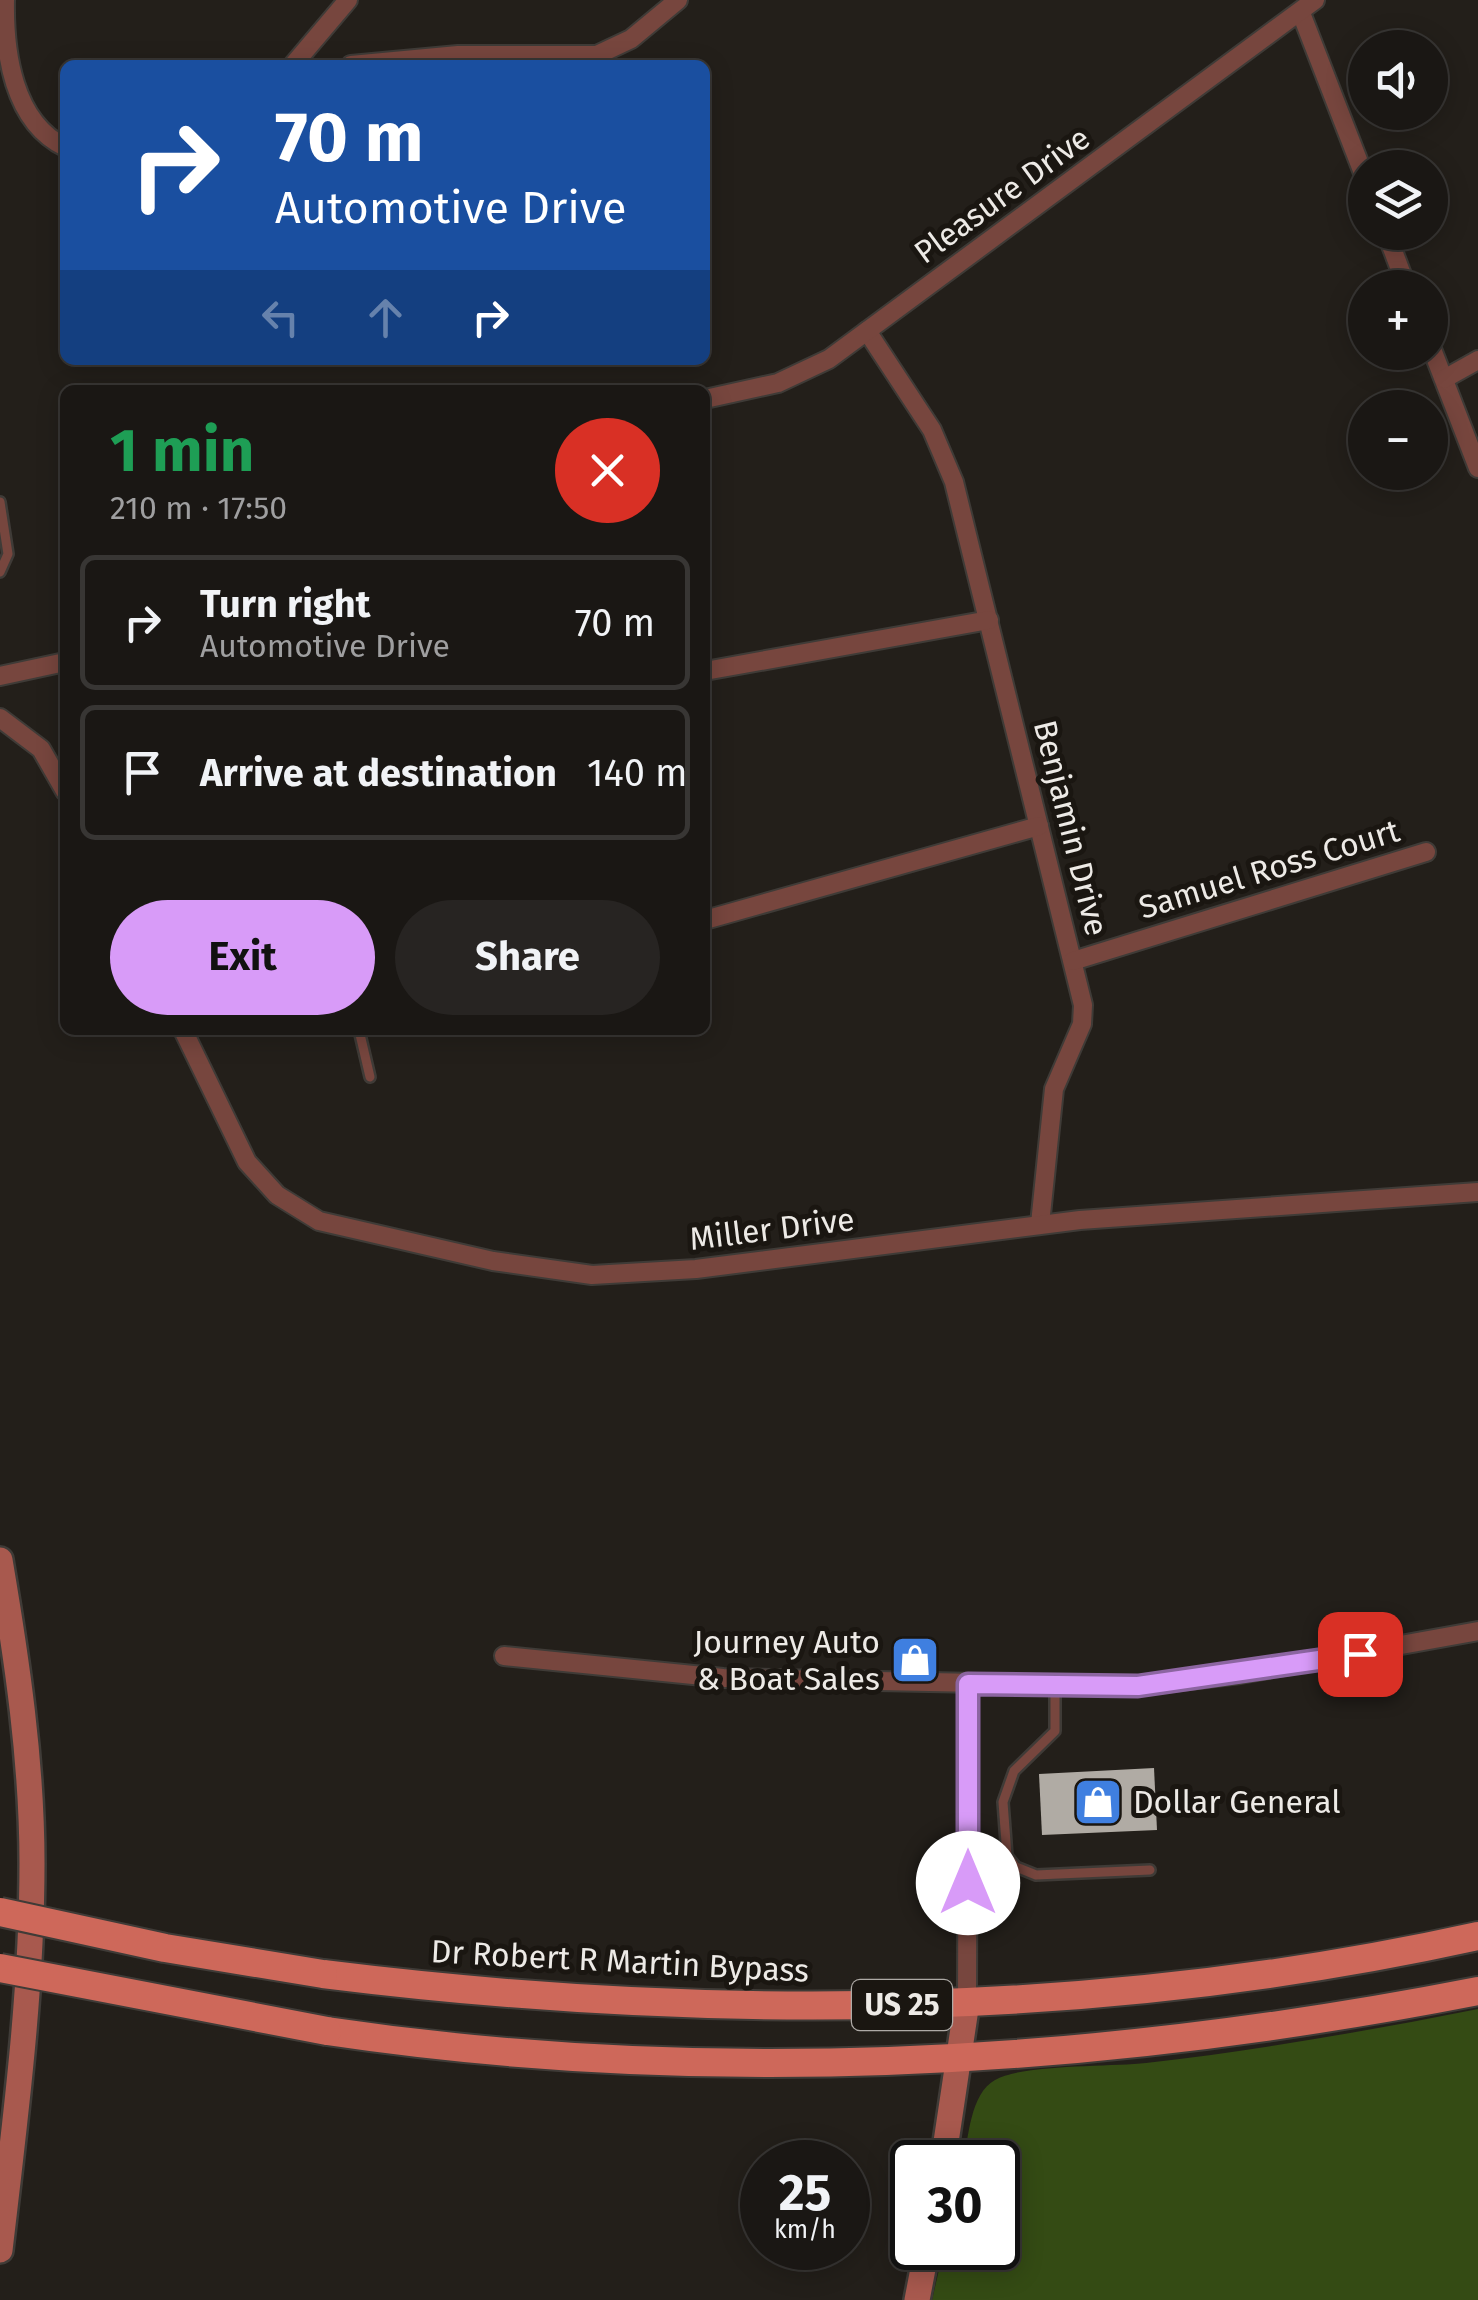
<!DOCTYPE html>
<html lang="en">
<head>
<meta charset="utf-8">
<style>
	body { margin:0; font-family:"Fira Sans",sans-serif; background:#272422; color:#f1f3f6; height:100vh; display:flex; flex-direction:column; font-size:38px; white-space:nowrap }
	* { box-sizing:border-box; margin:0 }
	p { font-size:32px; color:#9f9fa0 }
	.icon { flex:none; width:55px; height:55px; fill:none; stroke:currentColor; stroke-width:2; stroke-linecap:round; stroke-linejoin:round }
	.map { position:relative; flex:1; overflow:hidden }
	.side { position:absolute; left:60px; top:385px; width:650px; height:650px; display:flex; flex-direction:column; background:#1a1714; border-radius:15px; box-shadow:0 5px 25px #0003,0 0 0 2px #383634 }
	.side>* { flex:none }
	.banner { position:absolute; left:60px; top:60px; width:650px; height:305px; border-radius:15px; box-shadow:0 5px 25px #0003,0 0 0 2px #383634; background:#1a4fa0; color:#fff; overflow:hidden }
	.tools { position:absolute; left:1348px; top:30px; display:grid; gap:20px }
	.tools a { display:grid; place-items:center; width:100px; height:100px; border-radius:50%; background:#1a1714; box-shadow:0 5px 25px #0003,0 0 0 2px #383634; font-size:50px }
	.speed { position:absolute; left:740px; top:2140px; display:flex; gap:20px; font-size:50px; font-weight:700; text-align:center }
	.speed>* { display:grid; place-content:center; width:130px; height:130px; border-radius:50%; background:#1a1714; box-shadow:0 5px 25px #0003,0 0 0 2px #383634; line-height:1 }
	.speed small { font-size:25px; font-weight:400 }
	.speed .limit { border:5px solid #111; border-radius:15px; background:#fff; color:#111 }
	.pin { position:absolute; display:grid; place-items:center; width:85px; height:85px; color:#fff; margin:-42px; border-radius:20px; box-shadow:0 5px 15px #0006 }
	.me { position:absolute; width:110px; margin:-55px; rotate:0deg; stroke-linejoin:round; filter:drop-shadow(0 0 8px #0008) }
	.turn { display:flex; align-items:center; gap:35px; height:210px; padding:0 50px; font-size:45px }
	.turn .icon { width:130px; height:130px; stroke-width:2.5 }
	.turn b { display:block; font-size:70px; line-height:85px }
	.lanes { display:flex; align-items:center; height:95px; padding:0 50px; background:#0003; justify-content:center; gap:50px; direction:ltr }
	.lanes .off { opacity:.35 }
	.round { display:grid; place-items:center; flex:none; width:105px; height:105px; border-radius:52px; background:#272422 }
	.head { display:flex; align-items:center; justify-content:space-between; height:170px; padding:0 50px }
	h1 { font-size:60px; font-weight:700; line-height:75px; color:#1e9e55 }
	.cta { display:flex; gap:20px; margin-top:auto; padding:20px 50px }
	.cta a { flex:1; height:115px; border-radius:60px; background:#d89bf8; color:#111; font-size:40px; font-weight:700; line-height:115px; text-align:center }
	.cta a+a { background:#272422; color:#f1f3f6 }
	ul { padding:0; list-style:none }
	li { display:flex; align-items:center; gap:30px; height:135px; margin:0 20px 15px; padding:0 30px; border:5px solid #383634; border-radius:15px }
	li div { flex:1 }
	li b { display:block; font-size:38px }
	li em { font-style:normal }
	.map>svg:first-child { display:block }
</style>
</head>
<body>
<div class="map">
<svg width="1478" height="2300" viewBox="0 0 1478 2300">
	<rect width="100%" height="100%" fill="#231f1a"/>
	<path fill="#344b14" d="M1478 2009V2300H932L944 2248H998V2162H963C969 2137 970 2094 995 2080 1022 2064 1112 2067 1146 2063 1258 2050 1368 2031 1478 2009Z"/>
	<path fill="#b0aba4" d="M1154 1768 1157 1830 1042 1835 1039 1774Z"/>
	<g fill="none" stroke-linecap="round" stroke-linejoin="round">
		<g stroke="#3f3b37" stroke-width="14">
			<g id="lane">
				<path d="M0 502 8 554 0 572"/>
				<path d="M359 1030 370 1077"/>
				<path d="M1055 1685V1731L1014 1771 1003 1802 1007 1856 1016 1867 1036 1875 1150 1870"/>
			</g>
		</g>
		<g stroke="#3f3b37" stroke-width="22">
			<g id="street">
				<path d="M5 0C4 52 13 122 65 147"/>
				<path d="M1301 13 1365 178"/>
				<path d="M293 65 348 0"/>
				<path d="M351 65 458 55H597L631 39 678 0"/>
				<path d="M1386 232 1407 288"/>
				<path d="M867 331 932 430 954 482 1083 1005 1082 1024 1054 1089 1040 1224"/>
				<path d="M1430 344 1478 468"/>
				<path d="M1444 379 1478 360"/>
				<path d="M705 399 778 383 829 359 1315 0"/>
				<path d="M705 671 989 620"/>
				<path d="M0 676 65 662"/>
				<path d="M0 718 41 749 65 791"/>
				<path d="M705 920 1039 826"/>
				<path d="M1073 961 1426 852"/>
				<path d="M183 1030 247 1162 277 1195 319 1221 493 1261 592 1275 696 1269 1080 1220 1478 1192"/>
				<path d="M504 1656 723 1678 1138 1686 1240 1674 1478 1631"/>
				<path d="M967 2002 968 1684"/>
			</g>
		</g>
		<g stroke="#3f3b37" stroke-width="30">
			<g id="secondary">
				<path d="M0 1560C17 1660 32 1762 32 1863 32 1993 15 2121 0 2250"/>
				<path d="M943 2162 967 2002"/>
				<path d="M917 2300 927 2248"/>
			</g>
		</g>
		<g stroke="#3f3b37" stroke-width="32">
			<g id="primary">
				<path d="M323 1974C708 2022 1098 2020 1478 1936"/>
				<path d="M327 2031C709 2088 1100 2065 1478 1991"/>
			</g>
		</g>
		<use href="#lane" stroke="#77463e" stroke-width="9"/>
		<use href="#street" stroke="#77463e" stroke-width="18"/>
		<use href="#secondary" stroke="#a8594e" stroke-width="25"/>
		<use href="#primary" stroke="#ce685a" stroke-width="28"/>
		<g stroke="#3f3b37" stroke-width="32" stroke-linecap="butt">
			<g id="primary-bridge">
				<path d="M0 1912 165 1948 323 1974"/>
				<path d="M0 1968 327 2031"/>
			</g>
		</g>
		<use href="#primary-bridge" stroke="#ce685a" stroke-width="28"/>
	</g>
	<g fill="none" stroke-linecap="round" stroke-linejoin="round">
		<g stroke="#8c65a1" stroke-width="25">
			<path id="route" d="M968 1883V1684L1138 1686 1360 1654"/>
		</g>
		<use href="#route" stroke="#d89bf8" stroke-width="18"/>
	</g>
	<defs>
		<g id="shop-square" transform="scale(2.5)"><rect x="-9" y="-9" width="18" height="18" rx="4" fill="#3f7fe0" stroke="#1a1611"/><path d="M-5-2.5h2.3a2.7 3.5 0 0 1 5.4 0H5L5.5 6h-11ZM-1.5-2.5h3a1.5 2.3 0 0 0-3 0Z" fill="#fff"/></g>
	</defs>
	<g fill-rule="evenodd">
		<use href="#shop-square" x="915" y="1660"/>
		<use href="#shop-square" x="1098" y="1802"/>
	</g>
	<g text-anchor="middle" stroke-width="10" stroke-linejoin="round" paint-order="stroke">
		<rect fill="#1a1611" stroke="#aeaaa6" stroke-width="2.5" x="852" y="1980" width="100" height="50" rx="8"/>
		<g font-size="30" font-weight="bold" fill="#edeae6">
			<text x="902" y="2015">US 25</text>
		</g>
		<g font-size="32" fill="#edeae6" stroke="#1a1611">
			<text transform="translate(1002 195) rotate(-36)" y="11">Pleasure Drive</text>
			<text transform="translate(1071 828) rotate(76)" y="11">Benjamin Drive</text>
			<text transform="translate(1269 869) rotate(-17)" y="11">Samuel Ross Court</text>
			<text transform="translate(772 1229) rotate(-7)" y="11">Miller Drive</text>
			<text transform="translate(620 1961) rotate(3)" y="11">Dr Robert R Martin Bypass</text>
		</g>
		<g font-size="32" fill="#edeae6" stroke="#1a1611" text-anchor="end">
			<text x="880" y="1653">Journey Auto<tspan x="880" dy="37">&amp; Boat Sales</tspan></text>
			<text x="1133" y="1813" text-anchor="start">Dollar General</text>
		</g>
	</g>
</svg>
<div class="tools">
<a><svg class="icon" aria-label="sound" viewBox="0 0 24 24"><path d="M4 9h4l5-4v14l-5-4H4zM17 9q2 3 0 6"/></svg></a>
<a><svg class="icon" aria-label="layers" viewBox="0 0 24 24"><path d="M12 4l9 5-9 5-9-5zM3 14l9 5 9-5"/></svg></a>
<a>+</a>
<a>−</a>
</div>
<div class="speed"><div>25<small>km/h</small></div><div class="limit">30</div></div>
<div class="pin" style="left:1360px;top:1654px;background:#d93025"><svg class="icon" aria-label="arrive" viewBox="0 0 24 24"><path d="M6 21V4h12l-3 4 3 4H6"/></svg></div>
<svg class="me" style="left:968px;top:1883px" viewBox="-20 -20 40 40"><circle r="19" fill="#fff"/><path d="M0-13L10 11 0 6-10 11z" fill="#d89bf8"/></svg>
<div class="banner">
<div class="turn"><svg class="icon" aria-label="right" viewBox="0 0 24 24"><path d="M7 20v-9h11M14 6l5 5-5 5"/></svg><div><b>70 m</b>Automotive Drive</div></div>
<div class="lanes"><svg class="icon off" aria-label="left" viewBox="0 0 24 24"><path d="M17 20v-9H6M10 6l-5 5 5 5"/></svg><svg class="icon off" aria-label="ahead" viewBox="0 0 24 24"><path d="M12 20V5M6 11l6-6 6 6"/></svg><svg class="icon" aria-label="right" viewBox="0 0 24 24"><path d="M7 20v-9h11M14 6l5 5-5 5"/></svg></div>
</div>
<section class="side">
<div class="head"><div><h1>1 min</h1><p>210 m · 17:50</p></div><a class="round" style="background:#d93025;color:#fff"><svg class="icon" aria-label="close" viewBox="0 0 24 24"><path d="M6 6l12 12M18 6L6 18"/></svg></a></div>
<ul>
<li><svg class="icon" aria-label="right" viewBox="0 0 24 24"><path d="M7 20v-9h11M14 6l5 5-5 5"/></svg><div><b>Turn right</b><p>Automotive Drive</p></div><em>70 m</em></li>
<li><svg class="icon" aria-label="arrive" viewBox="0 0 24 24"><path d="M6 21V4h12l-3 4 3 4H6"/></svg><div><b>Arrive at destination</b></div><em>140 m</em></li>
</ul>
<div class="cta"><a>Exit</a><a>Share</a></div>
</section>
</div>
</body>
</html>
